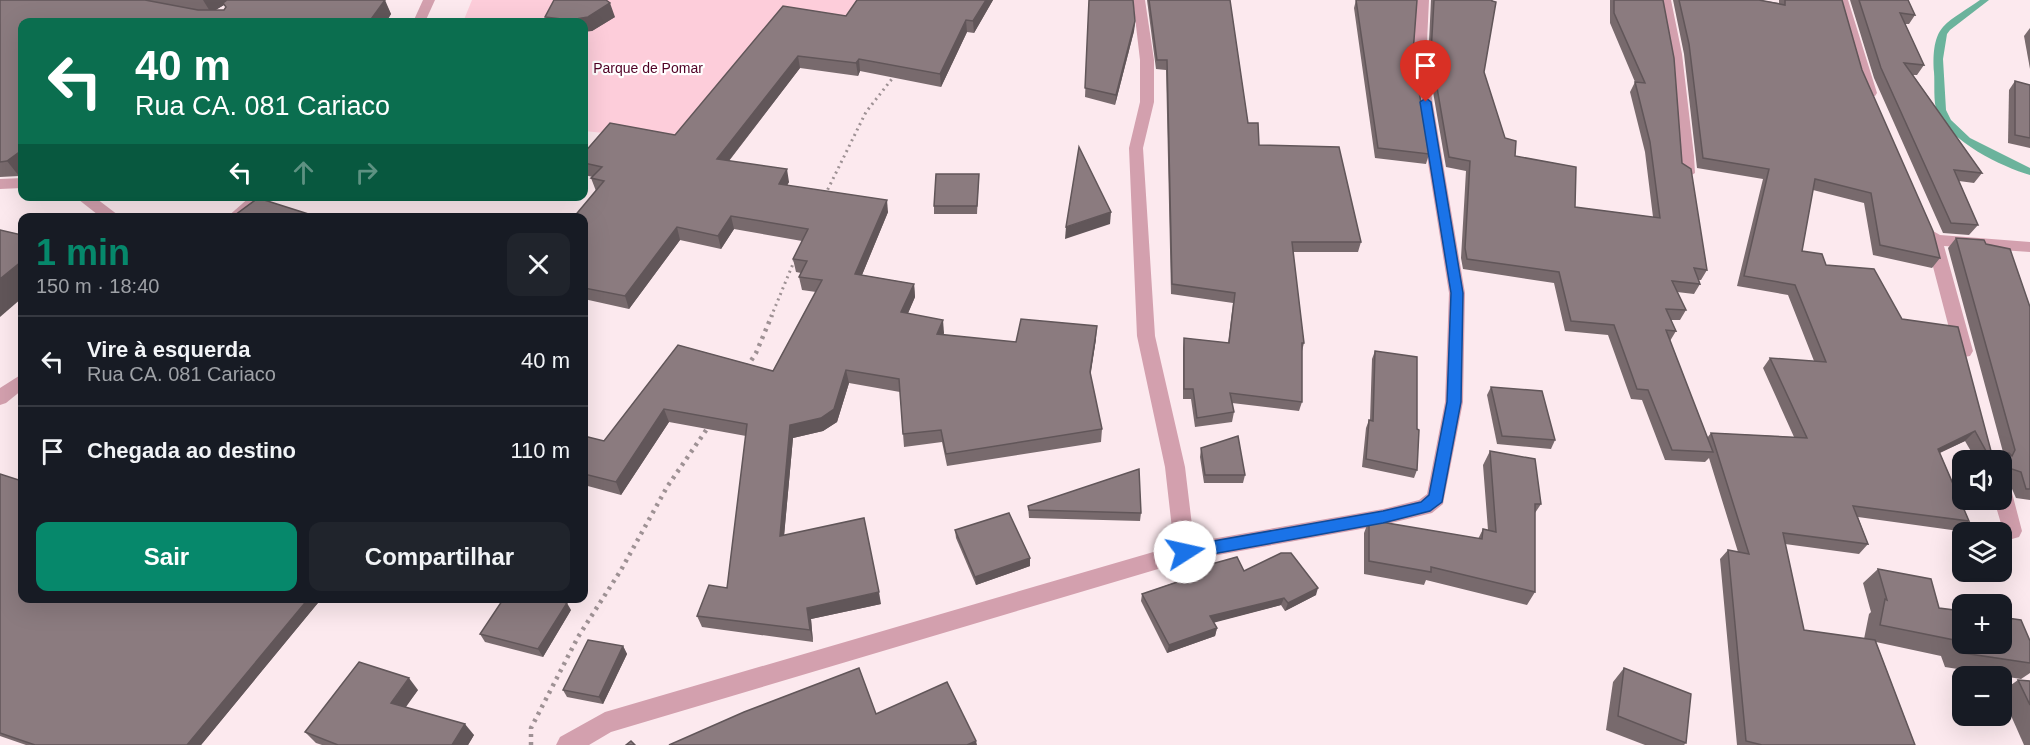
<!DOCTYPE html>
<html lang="pt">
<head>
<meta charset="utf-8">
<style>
	body { margin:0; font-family:Helvetica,sans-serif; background:#20242c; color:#f1f3f6; height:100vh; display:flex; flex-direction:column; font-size:22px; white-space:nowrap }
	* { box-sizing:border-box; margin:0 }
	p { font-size:20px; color:#9ea1a6 }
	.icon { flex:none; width:33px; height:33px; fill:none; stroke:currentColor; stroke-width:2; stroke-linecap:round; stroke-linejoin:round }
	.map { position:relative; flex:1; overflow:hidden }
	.panel { position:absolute; left:18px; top:213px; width:570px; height:390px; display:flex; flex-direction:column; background:#171b24; border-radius:12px; box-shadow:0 6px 24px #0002 }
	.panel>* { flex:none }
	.hud { position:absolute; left:18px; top:18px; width:570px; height:183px; border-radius:12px; box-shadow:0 6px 24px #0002; background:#0b6e4f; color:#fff; overflow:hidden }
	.fabs { position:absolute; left:1952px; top:450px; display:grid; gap:12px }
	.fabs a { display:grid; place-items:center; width:60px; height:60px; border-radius:12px; background:#171b24; box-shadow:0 6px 24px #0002; font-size:30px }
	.pin { position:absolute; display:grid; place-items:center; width:51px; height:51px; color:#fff; margin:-62px -26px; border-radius:50% 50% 50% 0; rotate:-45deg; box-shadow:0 0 6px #0007 }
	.pin .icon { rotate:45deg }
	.me { position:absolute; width:66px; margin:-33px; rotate:80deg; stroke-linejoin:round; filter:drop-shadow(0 0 4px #0008) }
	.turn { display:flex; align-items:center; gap:21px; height:126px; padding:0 18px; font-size:27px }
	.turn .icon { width:78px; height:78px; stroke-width:2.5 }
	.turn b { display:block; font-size:42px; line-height:51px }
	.lanes { display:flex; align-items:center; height:57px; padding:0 18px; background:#0003; justify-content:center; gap:30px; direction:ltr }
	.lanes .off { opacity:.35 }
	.round { display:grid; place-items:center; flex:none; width:63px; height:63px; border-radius:12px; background:#20242c }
	.head { display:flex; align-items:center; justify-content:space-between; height:102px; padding:0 18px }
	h1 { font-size:36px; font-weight:800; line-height:45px; color:#06886b }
	.cta { display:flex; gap:12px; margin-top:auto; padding:12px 18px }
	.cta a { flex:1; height:69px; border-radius:12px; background:#06886b; color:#fff; font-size:24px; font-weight:800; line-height:69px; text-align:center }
	.cta a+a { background:#20242c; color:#f1f3f6 }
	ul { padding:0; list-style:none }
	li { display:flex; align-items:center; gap:18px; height:90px; padding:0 18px; border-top:2px solid #363941 }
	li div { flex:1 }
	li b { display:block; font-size:22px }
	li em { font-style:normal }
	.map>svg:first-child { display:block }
</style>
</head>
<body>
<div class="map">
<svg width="2030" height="745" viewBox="0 0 2030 745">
	<rect width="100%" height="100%" fill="#fce9ee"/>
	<path fill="#fdcdda" d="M472 0H861L840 26 785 14 735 146 584 131V22H463Z"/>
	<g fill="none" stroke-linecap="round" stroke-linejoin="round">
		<path fill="#6bb39c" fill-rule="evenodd" d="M1980 0H1989L1950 30 1947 34 1943 59 1946 110 1951 120 1970 138 2030 168V175C2002 167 1949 141 1937 112 1933 101 1935 84 1934 72 1933 58 1933 38 1943 27 1952 17 1968 9 1980 0Z"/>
		<g stroke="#9e9194" stroke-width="3" stroke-dasharray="2 4" stroke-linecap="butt">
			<path d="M825 195 866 112 895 75"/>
			<path d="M771 317 795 259"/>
		</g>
		<g stroke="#9e9194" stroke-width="4.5" stroke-dasharray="3 5" stroke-linecap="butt">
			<path d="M747 367 756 353 772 315"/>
			<path d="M531 745V728L578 637 621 570 667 487 709 426"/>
		</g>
		<g fill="#d3a0ae" fill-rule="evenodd">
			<path d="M423 0H435L425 22H413Z"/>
			<path d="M1133 0H1145L1154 60V102L1143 148 1155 336 1185 467 1194 542 1383 509 1419 500 1427 494 1445 402 1449 293 1412 63 1417 0H1429L1426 63 1465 293 1463 402 1443 504 1432 513 1383 525 1185 561 611 732 589 745H556L560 737 605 712 1174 546 1165 467 1137 336 1129 148 1140 102V60Z"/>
			<path d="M1659 0H1671L1682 54 1694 156 1695 173 1687 178 1679 173 1671 68Z"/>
			<path d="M1836 0H1848L1877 93 1875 96H1865L1863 93Z"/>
			<path d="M22 178V188L0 189V179Z"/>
			<path d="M74 196H93L122 218H102Z"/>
			<path d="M251 196H269L245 218H226Z"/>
			<path d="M1933 231 1940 235 2030 242V252L1944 246 1973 351 1970 356 1964 357 1958 356 1955 351 1925 236 1927 232Z"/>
			<path d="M22 374V390L6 403 0 405V388Z"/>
			<path d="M2001 481 2008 483 2011 489 2022 531 2019 537 2012 539 2005 537 1994 500H2001Z"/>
		</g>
	</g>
	<g fill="#786a6d" fill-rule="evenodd">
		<path d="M0 0H384L391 14 386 22H22V173L19 176 0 177ZM224 5 226 7 224 10H215Z"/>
		<path d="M857 0H993L974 33 967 32 941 87 860 71 858 76 800 68 729 161 789 182 787 185 888 212 862 275 914 284 915 297 908 313 944 333 943 335 1016 342 1096 339 1090 375 1102 429 1101 442 947 466 942 442 904 447 900 392 849 383 837 422 823 431 793 438 784 535 881 604 811 619 813 642 702 627 697 616 727 588 746 436 669 422 621 495 584 485V436L604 441 678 345 773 371 816 292 802 290 799 277 801 273 796 272 793 259 802 241 734 229 721 249 680 240 629 309 584 299V218L596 191 591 178 593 177 584 175V153L675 135 846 16Z"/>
		<path d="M1089 0 1135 21 1134 31 1115 105 1085 97Z"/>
		<path d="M1147 0H1230L1248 123 1259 145 1361 242 1358 252H1293L1304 343 1302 351V402L1299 411 1232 403 1234 412 1232 422 1195 427 1191 399H1183V348L1184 338 1228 343 1233 303 1171 294 1166 70 1156 69Z"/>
		<path d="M1356 0H1417L1413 53 1429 154 1426 164 1375 158 1354 8Z"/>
		<path d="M1431 0H1492L1484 72 1505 138 1515 156 1575 207 1653 217 1645 152 1630 92 1635 82 1610 23V0H1663L1682 163 1707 270 1701 280H1699L1700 284 1694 294 1677 292 1686 310 1680 320H1671L1676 331 1670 341 1707 438 1711 433 1794 437 1763 368 1770 358 1814 361 1788 295 1737 286 1763 179 1697 168 1684 54 1673 0H1759L1779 3V0H1842L1862 70 1940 258 1932 268 1873 255 1864 203 1813 190 1802 251 1826 265 1902 319 1991 451 2003 452 1948 248 1956 238 1986 244 2030 307V500L2016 498 2009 482V486L2001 494V460H1976L1965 441 1940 453 1969 521 1959 531 1858 517 1868 544 1859 554 1785 544 1804 630 1864 639 1869 614 1871 612 1863 583 1878 569 1939 608 2030 641V673L2021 679 1945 667 1941 656 1876 642 1915 745H1737L1720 559 1728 550 1738 552 1709 458 1705 462 1665 460 1642 400 1631 399 1608 335 1565 331 1554 283 1463 269 1461 258 1466 171 1446 167 1428 63Z"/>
		<path d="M1850 0H1908L1915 15 1909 24H1905L1924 65 1917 75H1913L1982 173 1974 183 1959 181 1978 225 1969 235 1943 233 1874 78Z"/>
		<path d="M545 17H615L592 31 584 22H547Z"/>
		<path d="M2030 28V69L2024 36Z"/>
		<path d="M2015 81 2030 85V148L2008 143 2009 90Z"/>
		<path d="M979 174 977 214H934V206Z"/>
		<path d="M1375 351 1417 470 1414 478 1362 467 1366 428 1369 420H1370L1372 359Z"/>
		<path d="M1491 387 1555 440 1551 449 1497 444 1487 395Z"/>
		<path d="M1201 448 1245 475 1243 483H1204L1200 457Z"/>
		<path d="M1490 451 1541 504 1535 513V592L1527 605 1426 580 1424 585 1364 574V533L1369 520 1478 539 1483 529 1488 530 1483 465Z"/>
		<path d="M0 474 22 598H322L201 745H26L0 736Z"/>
		<path d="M1028 506 1141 513 1140 521 1029 518Z"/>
		<path d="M955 530 1030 558V566L976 585 956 538Z"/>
		<path d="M1204 566 1244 571 1316 595 1285 611 1281 605 1214 622 1217 628 1215 636 1167 653 1141 601 1142 594 1202 573Z"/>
		<path d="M571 610 543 657 485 642 480 634Z"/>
		<path d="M623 646 627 654 603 704 567 697 563 690Z"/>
		<path d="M1624 668 1686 743 1684 745H1645L1606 730 1613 682Z"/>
		<path d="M2018 680 2030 681V745H2024L2001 693V692Z"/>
		<path d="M418 690 405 707 474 735 468 745H322L316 743 305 732Z"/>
	</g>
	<g fill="#615659">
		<path d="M203 0H232L211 13Z"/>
		<path d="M385 0 391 14 386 22H369Z"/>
		<path d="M986 0H993L974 33 973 21Z"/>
		<path d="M610 3 615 17 592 31 584 32V22H571L570 20Z"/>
		<path d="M966 20 967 32 941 87 940 74Z"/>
		<path d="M1135 21 1134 31 1115 105 1116 95Z"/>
		<path d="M798 56 800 68 720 172 717 159Z"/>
		<path d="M859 59 860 71 858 76 856 63Z"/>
		<path d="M22 150V173L19 176 7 161Z"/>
		<path d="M787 169 789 182 781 197 779 184Z"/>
		<path d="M887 200 888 212 857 287 855 274Z"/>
		<path d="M1111 212 1110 224 1065 239 1066 227Z"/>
		<path d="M731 216 734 229 721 249 718 236Z"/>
		<path d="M677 227 680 240 629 309 625 296Z"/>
		<path d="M22 261V298L0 317V279Z"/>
		<path d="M914 284 915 297 903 325 901 312Z"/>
		<path d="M943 320 944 333 938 347 937 334Z"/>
		<path d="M1097 326 1096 339 1089 385 1090 372Z"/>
		<path d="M846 370 849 383 837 422 823 431 793 438 783 548 780 536 790 425Z"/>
		<path d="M664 409 669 422 621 495 616 482Z"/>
		<path d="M1975 431 1965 441 1928 458 1938 449Z"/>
		<path d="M1030 558V566L976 585 975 577Z"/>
		<path d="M1318 588 1316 595 1285 611 1288 603Z"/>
		<path d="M879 592 881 604 811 619 813 642 810 630 807 608Z"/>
		<path d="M309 598H322L201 745H187Z"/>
		<path d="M1284 598 1281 605 1209 624 1210 616Z"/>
		<path d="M567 603 571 610 543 657 538 649Z"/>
		<path d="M1217 628 1215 636 1167 653 1169 645Z"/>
		<path d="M623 646 627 654 603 704 599 697Z"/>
		<path d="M409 678 418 690 401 714 391 703Z"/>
		<path d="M465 724 474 735 468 745H452Z"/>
		<path d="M976 741 977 745H967Z"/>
	</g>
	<g fill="#8b7b7f" stroke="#615659" stroke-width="1.5">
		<path d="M0 0H145L198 10H224L226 7 223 3 227 0H385L369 22H22V150L7 161 0 162Z"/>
		<path d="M554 0H606L610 3 588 17 570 20 545 17Z"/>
		<path d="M857 0H986L973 21 966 20 940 74 859 59 856 63 798 56 717 159 787 169 779 184 887 200 855 274 914 284 901 312 943 320 937 334 1016 342 1021 319 1097 326 1090 372 1102 429 946 454 941 430 903 434 899 379 846 370 834 409 821 418 790 425 780 536 864 518 879 592 807 608 810 630 697 616 709 585 727 588 747 424 664 409 616 482 584 474V436L604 441 678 345 773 371 822 280 799 277 807 261 793 259 808 229 731 216 718 236 677 227 625 296 584 288V218H573L604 181 591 178 602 167 584 163V153L610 123 675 135 783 6 846 16Z"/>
		<path d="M1089 0H1133L1135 21 1116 95 1085 88Z"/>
		<path d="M1149 0H1230L1248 123H1258L1259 145 1339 147 1361 242H1292L1304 343H1302V402L1230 393 1234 412 1197 418 1193 389H1184V338L1229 343 1235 293 1172 284 1167 60H1157Z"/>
		<path d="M1356 0H1417L1413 53 1429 154 1378 148Z"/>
		<path d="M1434 0H1492V1L1496 2 1484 72 1505 138 1516 141 1515 156 1576 167 1575 207 1660 218 1650 142 1635 82 1645 83 1614 13V0H1663L1674 58 1682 163 1691 169 1707 270 1694 268 1700 284 1672 281 1686 310 1666 309 1676 331 1666 330 1713 452 1672 450 1648 390 1637 389 1614 325 1571 321 1559 272 1467 259 1465 248 1470 161 1449 157 1431 53Z"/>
		<path d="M1679 0H1759L1785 5V0H1842L1862 70 1933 231 1940 258 1880 245 1871 193 1815 179 1802 251 1822 254 1826 265 1874 269 1902 319 1958 327 1991 451 2009 453 2012 456 2015 450 1956 238 1984 240 1986 244 2010 249 2030 307V489H2026L2021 472 2012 469 2009 471V486H2005L2001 478V460H1991L1975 431 1938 449 1969 521 1853 506 1868 544 1783 533 1804 630 1875 640 1915 745H1762L1746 741 1728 550 1749 554 1711 433 1807 438 1770 358 1826 362 1795 285 1744 276 1769 169 1703 158 1689 44Z"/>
		<path d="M1859 0H1908L1915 15 1900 13 1924 65 1904 63 1982 173 1954 170 1978 225 1951 223 1881 68Z"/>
		<path d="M2015 81 2030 85V138L2015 135Z"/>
		<path d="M1079 147 1111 212 1066 227Z"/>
		<path d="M936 174H979L977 206H934Z"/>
		<path d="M258 198 321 218H231Z"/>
		<path d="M0 230 22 235V261L0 279Z"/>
		<path d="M1375 351 1417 357V429L1419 430 1417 470 1366 459 1369 420 1373 421Z"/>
		<path d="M1491 387 1542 391 1555 440 1502 436Z"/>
		<path d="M1238 436 1245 475H1205L1201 448Z"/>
		<path d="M1490 451 1535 459 1541 504H1535V592L1431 567V572L1369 561V520L1482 539 1483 529 1496 532Z"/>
		<path d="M1139 469 1141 513 1029 510 1028 506Z"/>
		<path d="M0 474 22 481V598H309L187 745H35L0 733Z"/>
		<path d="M1009 513 1030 558 975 577 955 530Z"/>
		<path d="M1281 553H1291L1318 588 1288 603 1284 598 1210 616 1217 628 1169 645 1142 594 1204 573V566L1237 557 1244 571Z"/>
		<path d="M1878 569 1931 579 1939 608 1962 611V644H2001V617L2021 620 2030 641V663L1963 653 1959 641 1880 625 1885 599 1887 600Z"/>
		<path d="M504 598H550L567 603 538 649 480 634Z"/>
		<path d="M588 640 623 646 599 697 563 690Z"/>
		<path d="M359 662 409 678 391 703 465 724 452 745H338L305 732Z"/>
		<path d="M859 668 876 714 947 682 976 741 967 745H669L744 712Z"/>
		<path d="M1624 668 1691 694 1686 743 1618 716Z"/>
		<path d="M2018 680 2030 681V705Z"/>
		<path d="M631 741 635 745H626Z"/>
	</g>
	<path fill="#1a73e8" stroke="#114b97" stroke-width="1.5" d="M1426 98 1431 102 1463 293 1461 402 1442 502 1430 511 1383 523 1185 559 1179 557 1177 552 1179 548 1185 546 1383 511 1421 502 1429 495 1447 402 1451 293 1420 102Z"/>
	<g text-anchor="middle" stroke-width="4.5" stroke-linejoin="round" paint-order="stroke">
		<g font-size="14" fill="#510226" stroke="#fff">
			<text x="648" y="73">Parque de Pomar</text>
		</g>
	</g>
</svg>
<div class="fabs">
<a><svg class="icon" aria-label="sound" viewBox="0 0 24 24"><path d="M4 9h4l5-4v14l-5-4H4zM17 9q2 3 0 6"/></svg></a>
<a><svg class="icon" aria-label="layers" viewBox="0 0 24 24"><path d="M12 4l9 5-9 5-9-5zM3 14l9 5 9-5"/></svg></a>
<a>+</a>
<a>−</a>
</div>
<div class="pin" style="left:1426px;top:102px;background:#d93025"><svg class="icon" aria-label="arrive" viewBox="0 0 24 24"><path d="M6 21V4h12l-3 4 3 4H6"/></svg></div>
<svg class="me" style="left:1185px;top:552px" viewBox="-20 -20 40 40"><circle r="19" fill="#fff"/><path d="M0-13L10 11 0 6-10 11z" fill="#1a73e8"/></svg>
<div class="hud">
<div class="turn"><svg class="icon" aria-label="left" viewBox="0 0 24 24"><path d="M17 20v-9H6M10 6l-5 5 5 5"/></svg><div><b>40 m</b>Rua CA. 081 Cariaco</div></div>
<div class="lanes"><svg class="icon" aria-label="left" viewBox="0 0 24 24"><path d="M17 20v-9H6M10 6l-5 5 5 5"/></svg><svg class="icon off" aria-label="ahead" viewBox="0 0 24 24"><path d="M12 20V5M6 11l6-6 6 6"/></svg><svg class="icon off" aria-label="right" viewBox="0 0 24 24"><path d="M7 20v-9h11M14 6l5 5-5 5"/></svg></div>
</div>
<section class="panel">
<div class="head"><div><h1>1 min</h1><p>150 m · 18:40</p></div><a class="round"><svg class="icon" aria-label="close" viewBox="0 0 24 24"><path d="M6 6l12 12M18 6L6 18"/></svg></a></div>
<ul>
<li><svg class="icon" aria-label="left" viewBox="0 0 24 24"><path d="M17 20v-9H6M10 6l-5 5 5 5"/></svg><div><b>Vire à esquerda</b><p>Rua CA. 081 Cariaco</p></div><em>40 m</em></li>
<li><svg class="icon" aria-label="arrive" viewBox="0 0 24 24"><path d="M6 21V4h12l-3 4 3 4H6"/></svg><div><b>Chegada ao destino</b></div><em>110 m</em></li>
</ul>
<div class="cta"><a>Sair</a><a>Compartilhar</a></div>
</section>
</div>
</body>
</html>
